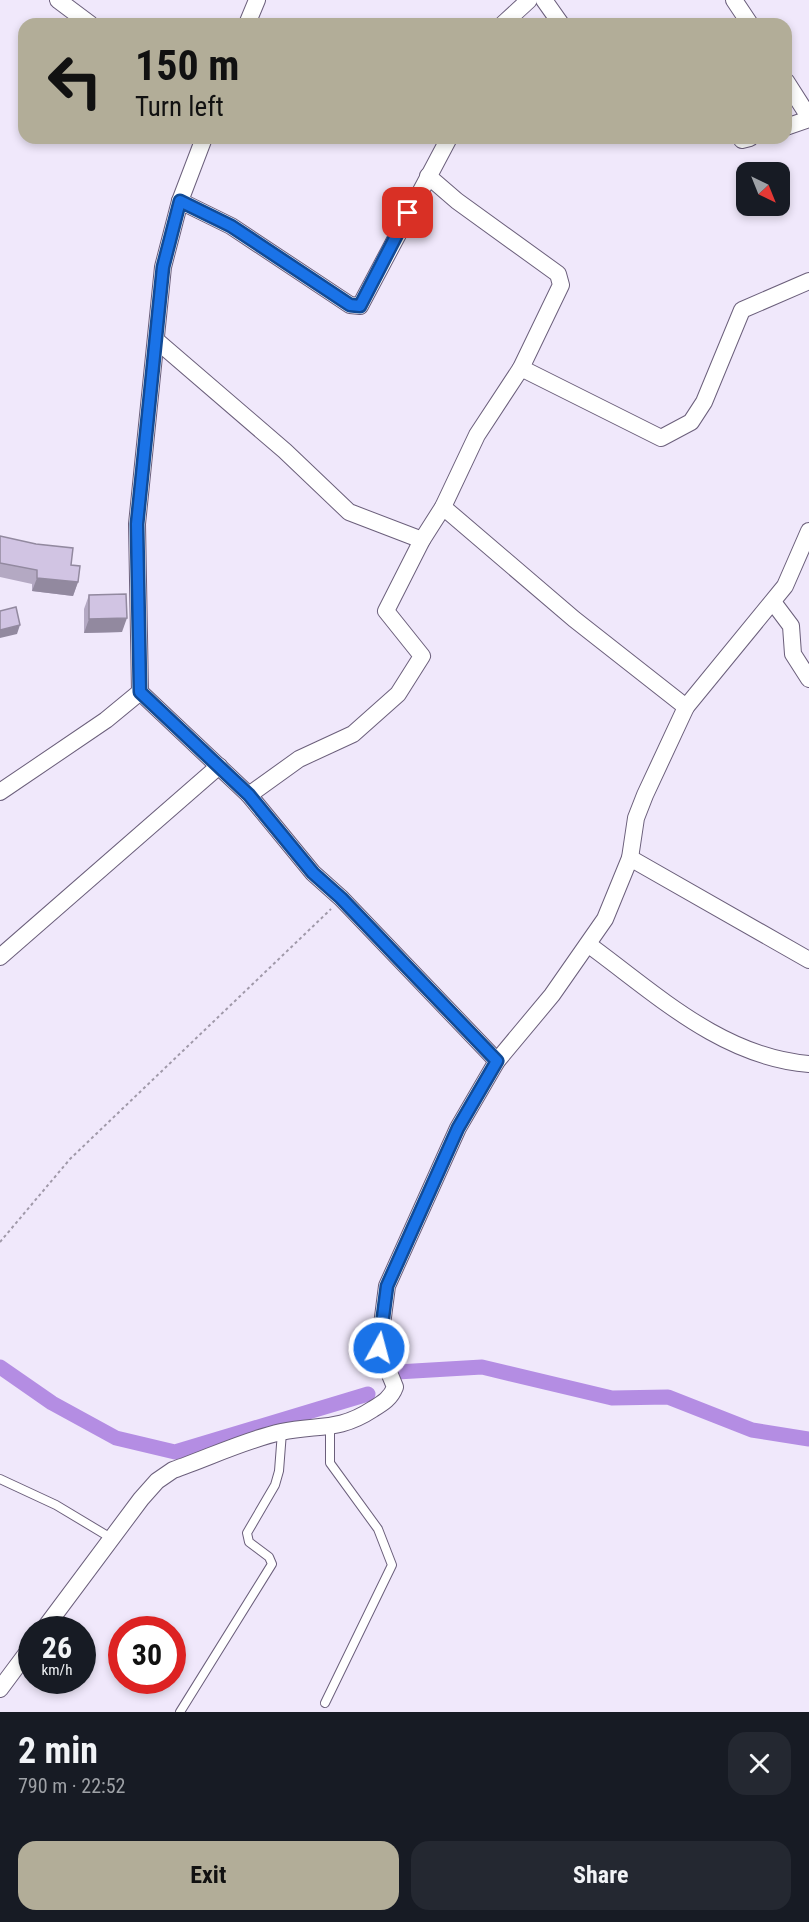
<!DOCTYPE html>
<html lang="en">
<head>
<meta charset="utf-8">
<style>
	body { margin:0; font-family:"Roboto Condensed",sans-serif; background:#242831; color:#f1f3f6; height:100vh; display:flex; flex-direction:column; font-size:22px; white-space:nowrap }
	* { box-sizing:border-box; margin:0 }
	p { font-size:20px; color:#9ea1a6 }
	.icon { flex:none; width:33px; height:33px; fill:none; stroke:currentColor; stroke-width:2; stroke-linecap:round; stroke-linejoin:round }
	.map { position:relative; height:1712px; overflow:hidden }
	.drawer { display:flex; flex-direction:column; background:#171b24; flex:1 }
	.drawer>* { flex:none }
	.banner { position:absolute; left:18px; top:18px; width:774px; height:126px; border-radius:18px; box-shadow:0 3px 9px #0003; background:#b2ad98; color:#111; overflow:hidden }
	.needle { width:39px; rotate:137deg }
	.fabs { position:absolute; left:736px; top:162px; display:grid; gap:12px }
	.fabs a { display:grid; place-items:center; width:54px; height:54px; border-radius:12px; background:#171b24; box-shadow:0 3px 9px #0003; font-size:30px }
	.speed { position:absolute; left:18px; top:1616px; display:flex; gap:12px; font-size:30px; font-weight:700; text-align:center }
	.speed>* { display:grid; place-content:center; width:78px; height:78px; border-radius:50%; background:#171b24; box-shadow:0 3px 9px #0003; line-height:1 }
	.speed small { font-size:15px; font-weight:400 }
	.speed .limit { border:9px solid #d22; background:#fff; color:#111 }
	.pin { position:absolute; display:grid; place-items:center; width:51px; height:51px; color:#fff; margin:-26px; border-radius:12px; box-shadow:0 3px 9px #0006 }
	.me { position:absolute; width:66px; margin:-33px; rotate:7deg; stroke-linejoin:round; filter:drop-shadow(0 0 4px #0008) }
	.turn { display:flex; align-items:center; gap:21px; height:126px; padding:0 18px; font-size:27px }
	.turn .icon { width:78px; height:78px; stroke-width:2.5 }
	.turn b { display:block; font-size:42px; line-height:51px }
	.round { display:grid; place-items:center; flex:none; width:63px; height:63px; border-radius:18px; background:#242831 }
	.summary { display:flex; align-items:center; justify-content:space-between; height:102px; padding:0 18px }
	h1 { font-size:36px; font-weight:700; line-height:45px }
	.action { display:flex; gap:12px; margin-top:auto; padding:12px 18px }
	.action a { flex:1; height:69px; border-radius:18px; background:#b2ad98; color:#111; font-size:24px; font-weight:700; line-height:69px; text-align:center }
	.action a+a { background:#242831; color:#f1f3f6 }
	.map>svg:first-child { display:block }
</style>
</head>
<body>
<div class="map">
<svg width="809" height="1712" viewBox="0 0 809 1712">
	<rect width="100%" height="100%" fill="#f0e8fb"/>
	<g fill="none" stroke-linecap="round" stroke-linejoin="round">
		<g stroke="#b48de3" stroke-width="15">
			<path d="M0 1367 52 1403 116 1438 175 1452 368 1394"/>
			<path d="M397 1372 482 1367 612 1398 668 1397 752 1430 809 1439"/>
		</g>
		<g stroke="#6b5f7b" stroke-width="10">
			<g id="service">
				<path d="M0 1479 56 1505 111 1538"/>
				<path d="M325 1703 392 1565 378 1529 330 1463V1427"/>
				<path d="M180 1712 272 1564 269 1557 249 1542 247 1533 275 1485 279 1471 282 1432"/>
			</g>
		</g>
		<g stroke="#6b5f7b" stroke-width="18">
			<g id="minor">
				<path d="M58 0 90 24"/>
				<path d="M544 0 561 24"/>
				<path d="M734 0 750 24"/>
				<path d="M247 24 257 0"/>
				<path d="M503 24 529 0"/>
				<path d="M786 81 809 117"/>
				<path d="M786 127 809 119"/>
				<path d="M204 138 180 201 163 267 137 524 140 692 249 795 313 873 341 898 497 1061"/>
				<path d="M742 140 750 138"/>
				<path d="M180 201 231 226 350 305 360 306 449 138"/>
				<path d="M156 340 285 451 349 512 422 540"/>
				<path d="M521 368 661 438 691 422 704 402 742 310 809 281"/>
				<path d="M443 507 574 619 686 707"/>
				<path d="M773 602 791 626 793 654 809 679"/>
				<path d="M0 792 106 720 140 692"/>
				<path d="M249 795 299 759 353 734 398 694 422 656 386 611 422 540 443 507 477 435 521 368 561 285 558 274 457 201 428 176"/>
				<path d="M630 858 809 960"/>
				<path d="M589 945C656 994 722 1057 809 1064"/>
				<path d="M0 957 219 766"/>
				<path d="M44 1629 141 1499 157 1481 173 1470C208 1458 245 1440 281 1432 318 1424 338 1432 373 1409 383 1403 391 1398 395 1387L379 1348 387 1286 458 1128 497 1061 552 995 605 919 630 858 636 818 645 795 686 707 785 586 809 531"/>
				<path d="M0 1689 32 1646"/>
			</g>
		</g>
		<path stroke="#a099a9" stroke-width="2" stroke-dasharray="3 3" stroke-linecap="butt" d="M0 1242 70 1159 331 909"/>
		<use href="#service" stroke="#fff" stroke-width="8"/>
		<use href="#minor" stroke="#fff" stroke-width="16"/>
	</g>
	<g fill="#b4a9c3">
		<path d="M0 536 71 565 78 582 73 596 32 591V584L0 577Z"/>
		<path d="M89 595 122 632 84 633V609Z"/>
	</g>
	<g fill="#92899f">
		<path d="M37 578 78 582 73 596 32 591Z"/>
		<path d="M127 618 122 632 84 633 89 619Z"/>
		<path d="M20 625 17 634 0 638V630Z"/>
	</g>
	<g fill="#d1c4e3" stroke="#92899f" stroke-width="1.5">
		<path d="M0 536 36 544 73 548 71 565 80 566 78 582 37 578V570L0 563Z"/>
		<path d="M126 594 127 618 89 619V595Z"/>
		<path d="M16 607 20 625 0 630V611Z"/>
	</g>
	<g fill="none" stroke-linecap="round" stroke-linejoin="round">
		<g stroke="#114b97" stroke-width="15">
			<path id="route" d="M379 1348 387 1286 458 1128 497 1061 341 898 313 873 249 795 140 692 137 524 163 267 180 201 231 226 350 305 360 306 408 213"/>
		</g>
		<use href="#route" stroke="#1a73e8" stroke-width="10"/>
	</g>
</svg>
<div class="fabs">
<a><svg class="needle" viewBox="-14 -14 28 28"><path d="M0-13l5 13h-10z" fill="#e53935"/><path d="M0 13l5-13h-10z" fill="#9ea1a6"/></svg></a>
</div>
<div class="speed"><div>26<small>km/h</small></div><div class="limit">30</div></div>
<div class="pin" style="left:408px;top:213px;background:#d93025"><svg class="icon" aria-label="arrive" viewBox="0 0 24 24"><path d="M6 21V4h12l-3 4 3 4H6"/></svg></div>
<svg class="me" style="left:379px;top:1348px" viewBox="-20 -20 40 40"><circle r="17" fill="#1a73e8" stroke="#fff" stroke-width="3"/><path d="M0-11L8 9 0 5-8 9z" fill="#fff"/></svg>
<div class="banner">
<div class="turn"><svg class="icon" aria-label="left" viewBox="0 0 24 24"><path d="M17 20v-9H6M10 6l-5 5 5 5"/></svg><div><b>150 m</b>Turn left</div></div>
</div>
</div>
<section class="drawer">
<div class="summary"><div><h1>2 min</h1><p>790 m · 22:52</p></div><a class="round"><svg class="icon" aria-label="close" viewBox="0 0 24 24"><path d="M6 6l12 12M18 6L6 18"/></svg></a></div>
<div class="action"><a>Exit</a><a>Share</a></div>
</section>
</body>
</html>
